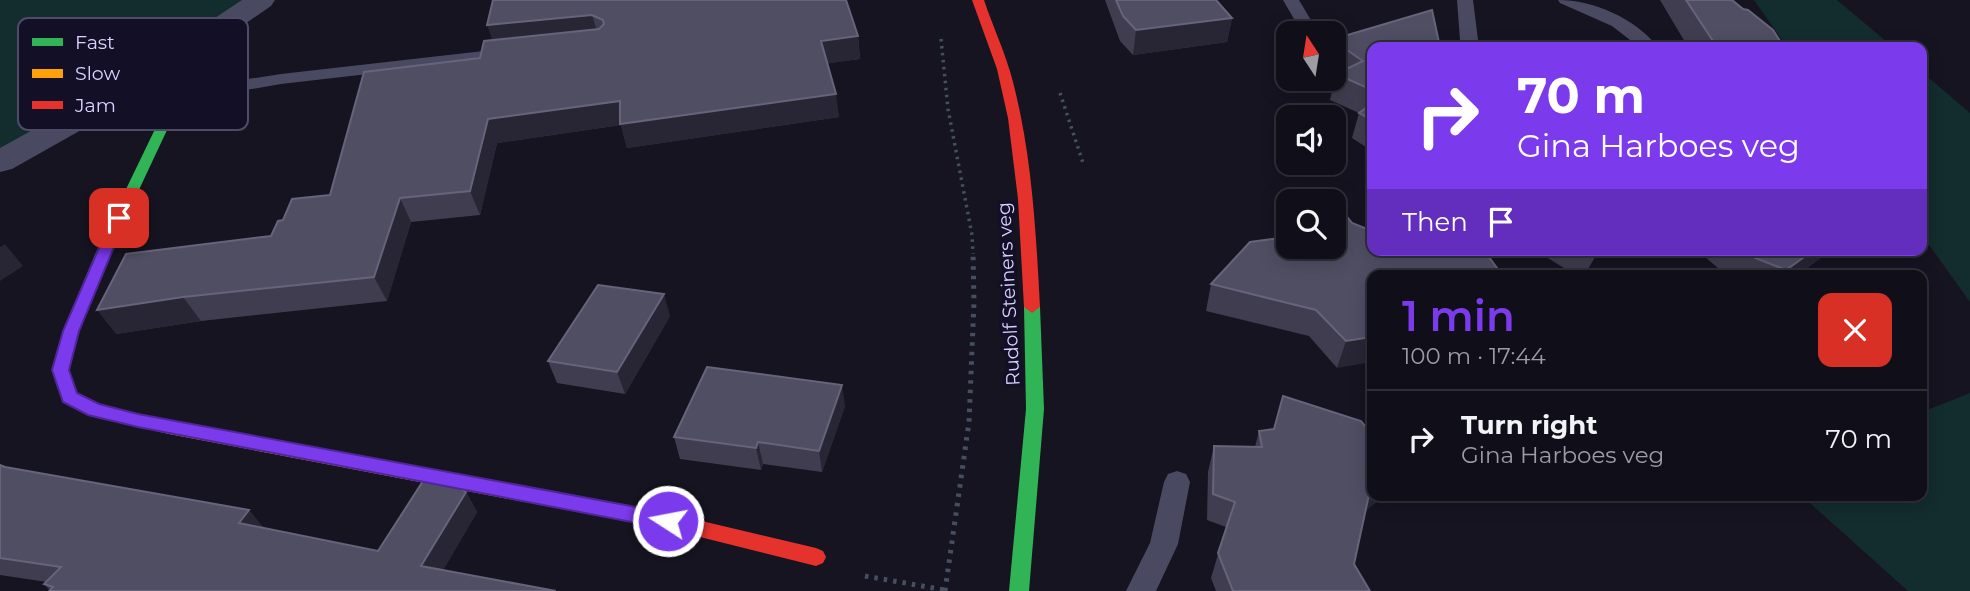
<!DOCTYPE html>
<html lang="en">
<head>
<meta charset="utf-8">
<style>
	body { margin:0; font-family:Montserrat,sans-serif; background:#191822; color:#f1f3f6; height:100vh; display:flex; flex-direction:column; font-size:26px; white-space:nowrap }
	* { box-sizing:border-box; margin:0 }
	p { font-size:23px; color:#9c9ca2 }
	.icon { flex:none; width:38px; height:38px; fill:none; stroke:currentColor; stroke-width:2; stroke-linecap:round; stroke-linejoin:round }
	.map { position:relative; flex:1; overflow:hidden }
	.sheet { position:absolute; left:1367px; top:270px; width:560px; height:231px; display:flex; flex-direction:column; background:#100f19; border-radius:14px; box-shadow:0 4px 18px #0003,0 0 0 2px #302f38 }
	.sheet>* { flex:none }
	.guide { position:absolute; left:1367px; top:42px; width:560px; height:214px; border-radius:14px; box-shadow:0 4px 18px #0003,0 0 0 2px #302f38; background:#7c3aed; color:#fff; overflow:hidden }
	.needle { width:46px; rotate:348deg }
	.controls { position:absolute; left:1276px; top:21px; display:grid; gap:14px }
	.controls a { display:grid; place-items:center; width:70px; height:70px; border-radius:14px; background:#100f19; box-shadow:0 4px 18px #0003,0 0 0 2px #302f38; font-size:35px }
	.pin { position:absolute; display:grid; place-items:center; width:60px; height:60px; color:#fff; margin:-30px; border-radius:14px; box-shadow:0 4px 10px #0006 }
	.me { position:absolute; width:77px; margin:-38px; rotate:281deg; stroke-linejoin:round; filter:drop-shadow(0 0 5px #0008) }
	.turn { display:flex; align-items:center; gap:24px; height:147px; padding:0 35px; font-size:32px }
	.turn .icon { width:91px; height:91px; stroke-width:2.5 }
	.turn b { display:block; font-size:49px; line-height:60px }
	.then { display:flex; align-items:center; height:66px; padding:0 35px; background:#0003; gap:14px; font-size:26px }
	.round { display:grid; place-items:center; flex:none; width:74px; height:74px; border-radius:14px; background:#191822 }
	.overview { display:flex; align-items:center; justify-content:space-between; height:119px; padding:0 35px }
	h1 { font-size:42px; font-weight:600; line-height:52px; color:#7c3aed }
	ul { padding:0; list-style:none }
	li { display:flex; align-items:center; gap:21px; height:98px; padding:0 35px; border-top:2px solid #302f38 }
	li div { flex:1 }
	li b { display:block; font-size:26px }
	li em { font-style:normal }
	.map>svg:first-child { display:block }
</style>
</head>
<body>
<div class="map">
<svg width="1970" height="591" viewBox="0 0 1970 591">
	<rect width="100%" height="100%" fill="#161421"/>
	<g fill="#132c2d">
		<path d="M0 0H249L136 74 0 152Z"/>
		<path d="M1754 0H1837L1893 47H1787Z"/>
		<path d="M1922 72 1970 113V302L1922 235Z"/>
		<path d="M1970 393V591H1908L1801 495H1922V412Z"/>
	</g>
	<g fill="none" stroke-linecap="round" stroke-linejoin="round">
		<g stroke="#44505f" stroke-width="3.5" stroke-dasharray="2.5 4.5" stroke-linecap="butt">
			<path d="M941 39 948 109 972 235 973 254"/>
			<path d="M1060 93 1084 166"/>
		</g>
		<g stroke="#44505f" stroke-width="5" stroke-dasharray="3.5 6" stroke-linecap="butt">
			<path d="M865 576 945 590"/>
			<path d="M945 591 969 422 974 302 973 252"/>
		</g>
		<g fill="#4a4962" fill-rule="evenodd">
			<path d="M1283 0H1299L1312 22 1310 26H1298Z"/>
			<path d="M1457 0H1473L1478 40 1482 47H1464L1460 40Z"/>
			<path d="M1558 0C1593 0 1635 18 1658 47H1639L1612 26 1560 3Z"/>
			<path d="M511 48 517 49 520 53 517 57 281 84 177 102 168 96 177 90 281 74Z"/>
			<path d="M1177 471 1186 474 1190 482 1178 544 1156 591H1126L1150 543 1164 482 1168 474Z"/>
		</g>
		<path fill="#4a4962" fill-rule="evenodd" d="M242 0H275L271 6 136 99 12 169 0 172V148L114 85Z"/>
		<g fill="#30b455" fill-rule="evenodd">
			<path d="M178 54 184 58 183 96 114 243 79 331 69 370 76 393 98 404 175 422 178 427 175 432 169 434 94 417 63 402 53 370 63 331 100 243 171 96 172 58Z"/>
			<path d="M1032 301 1040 307 1044 409 1029 591H1009L1026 409 1024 307Z"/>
		</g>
		<path fill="#ff9f0a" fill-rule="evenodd" d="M169 420 525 486 532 489 534 494 532 499 525 502 169 434 163 432 160 427 163 422Z"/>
		<g fill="#e5322d" fill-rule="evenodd">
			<path d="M972 0H984C993 27 1006 54 1013 82 1032 155 1036 232 1040 307L1032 313 1024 307 1018 199 1008 118 997 69Z"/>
			<path d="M525 486 668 513 816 548 823 551 826 557 823 563 816 566 668 529 525 502 518 499 516 494 518 489Z"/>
		</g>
	</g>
	<g fill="#403d50">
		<path d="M493 0 858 36 860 59 828 63 839 117 627 148 621 125 497 143 480 215 411 222 387 301 201 321 116 334 271 236 283 220 330 195 480 58 493 40Z"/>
		<path d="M1105 0H1216L1232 18 1227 42 1133 55 1120 41Z"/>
		<path d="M1660 0H1732L1784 47H1688Z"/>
		<path d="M1334 39 1372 47V151L1352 138 1359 113 1330 100 1336 74H1338L1334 70Z"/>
		<path d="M1535 250H1599L1587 271 1564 268Z"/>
		<path d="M1663 250H1831L1798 275H1726L1704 256Z"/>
		<path d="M1372 275 1337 368 1309 336 1206 311 1211 284Z"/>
		<path d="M670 316 625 394 557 383 548 361Z"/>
		<path d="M845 406 822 472 763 464 761 470 680 459 674 437Z"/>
		<path d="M1259 431 1385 495 1365 511 1354 564 1370 591H1216L1211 578 1226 527 1207 520 1208 472 1214 446 1255 447Z"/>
		<path d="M0 465 5 467 249 510 263 528 378 551 466 492 477 512 443 570 50 590 44 584 47 582 0 575Z"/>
	</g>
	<g fill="#282635">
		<path d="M592 15 599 37 495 48 487 25Z"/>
		<path d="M1232 18 1227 42 1133 55 1136 30Z"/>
		<path d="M858 36 860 59 824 64 821 41Z"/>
		<path d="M836 94 839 117 627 148 621 125 497 143 480 215 470 191 488 119 620 101Z"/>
		<path d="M400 198 411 222 387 301 374 277Z"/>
		<path d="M5 244 23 266 0 281V247Z"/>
		<path d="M1814 250H1831L1798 275H1783L1786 270Z"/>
		<path d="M664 294 670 316 625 394 617 372Z"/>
		<path d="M183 297 201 321 116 334 97 310Z"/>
		<path d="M1372 337V362L1337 368 1346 341Z"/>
		<path d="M842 385 845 406 822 472 819 451Z"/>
		<path d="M758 442 763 464 761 470 756 448Z"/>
		<path d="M1372 488V495H1385L1359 516 1370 490Z"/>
		<path d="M466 492 477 512 434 586 421 566Z"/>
		<path d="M249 510 266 530 239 523Z"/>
	</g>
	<g fill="#504e63" stroke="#66637b" stroke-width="2">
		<path d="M493 0H846L858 36 821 41 836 94 620 124V101L488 119 470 191 400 198 374 277 183 297 97 310 126 254 271 236 278 221 283 220 292 199 330 195 364 72 480 58 484 41 599 29 604 24 603 20 592 15 487 25Z"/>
		<path d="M1116 0H1216L1232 18 1136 30 1123 16Z"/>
		<path d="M1686 0H1732L1743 9 1748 10 1773 30 1784 47H1717Z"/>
		<path d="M1432 10 1440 47H1372V90L1336 74 1363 61 1334 41V39Z"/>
		<path d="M1372 104V120L1359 113Z"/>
		<path d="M1343 212 1352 223 1372 231V250H1457L1489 257 1502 275H1372V337L1346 341 1316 310 1211 284 1250 242 1288 237V247H1334V213Z"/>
		<path d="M1746 250H1814L1786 270 1755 258Z"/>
		<path d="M598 285 664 294 617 372 548 361Z"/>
		<path d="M707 367 842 385 819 451 758 442 756 448 674 437Z"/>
		<path d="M1283 396 1361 421 1372 434V488L1370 490 1354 564 1370 591H1233L1218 553 1235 502 1213 494 1214 446 1262 447 1259 431 1274 429Z"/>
		<path d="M0 465 5 467 249 510 239 523 378 551 425 478 452 484 466 492 421 566 556 591H49L53 587 44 584 61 567 0 558Z"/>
	</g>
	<path fill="#7c3aed" stroke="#51269a" stroke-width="2" d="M119 213 126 218 79 331 69 370 77 393 99 404 138 414 668 513 675 516 678 521 675 527 668 529 138 427 88 415 63 402 52 370 63 331 112 218Z"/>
	<g text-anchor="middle" stroke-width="7" stroke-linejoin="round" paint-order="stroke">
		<g font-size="19" fill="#d9d4ff" stroke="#130f26">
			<text transform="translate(1008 294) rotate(-93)" y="7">Rudolf Steiners veg</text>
		</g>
	</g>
	<rect x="18" y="18" width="230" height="112" rx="10" fill="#130f26" stroke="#4e4a67" stroke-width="2"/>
	<rect x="32" y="38" width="31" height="8" fill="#30b455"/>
	<rect x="32" y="69" width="31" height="9" fill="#ff9f0a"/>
	<rect x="32" y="101" width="31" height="8" fill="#e5322d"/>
	<g font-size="19" fill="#d9d4ff">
		<text x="75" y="49">Fast</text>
		<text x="75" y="80">Slow</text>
		<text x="75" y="112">Jam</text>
	</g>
</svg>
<div class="controls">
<a><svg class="needle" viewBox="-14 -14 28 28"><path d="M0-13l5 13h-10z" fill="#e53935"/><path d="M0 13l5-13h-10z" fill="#9c9ca2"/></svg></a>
<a><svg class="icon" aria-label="sound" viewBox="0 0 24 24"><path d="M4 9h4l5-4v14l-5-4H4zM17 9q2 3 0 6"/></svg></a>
<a><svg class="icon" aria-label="search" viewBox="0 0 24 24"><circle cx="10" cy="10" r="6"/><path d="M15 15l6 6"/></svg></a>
</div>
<div class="pin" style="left:119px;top:218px;background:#d93025"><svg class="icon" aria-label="arrive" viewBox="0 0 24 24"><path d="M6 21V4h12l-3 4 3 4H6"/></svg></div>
<svg class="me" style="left:668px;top:521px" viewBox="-20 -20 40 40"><circle r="17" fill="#7c3aed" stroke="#fff" stroke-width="3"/><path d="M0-11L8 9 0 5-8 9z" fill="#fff"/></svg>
<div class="guide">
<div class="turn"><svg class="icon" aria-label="right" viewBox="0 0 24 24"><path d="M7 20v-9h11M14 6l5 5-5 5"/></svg><div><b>70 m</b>Gina Harboes veg</div></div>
<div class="then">Then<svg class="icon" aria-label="arrive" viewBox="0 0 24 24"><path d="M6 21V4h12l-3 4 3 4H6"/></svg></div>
</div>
<section class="sheet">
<div class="overview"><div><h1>1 min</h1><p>100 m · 17:44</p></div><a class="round" style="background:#d93025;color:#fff"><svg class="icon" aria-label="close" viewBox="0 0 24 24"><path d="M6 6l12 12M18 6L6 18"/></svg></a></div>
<ul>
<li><svg class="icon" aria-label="right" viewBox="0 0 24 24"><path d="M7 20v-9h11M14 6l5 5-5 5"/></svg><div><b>Turn right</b><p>Gina Harboes veg</p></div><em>70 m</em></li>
</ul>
</section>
</div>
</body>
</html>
